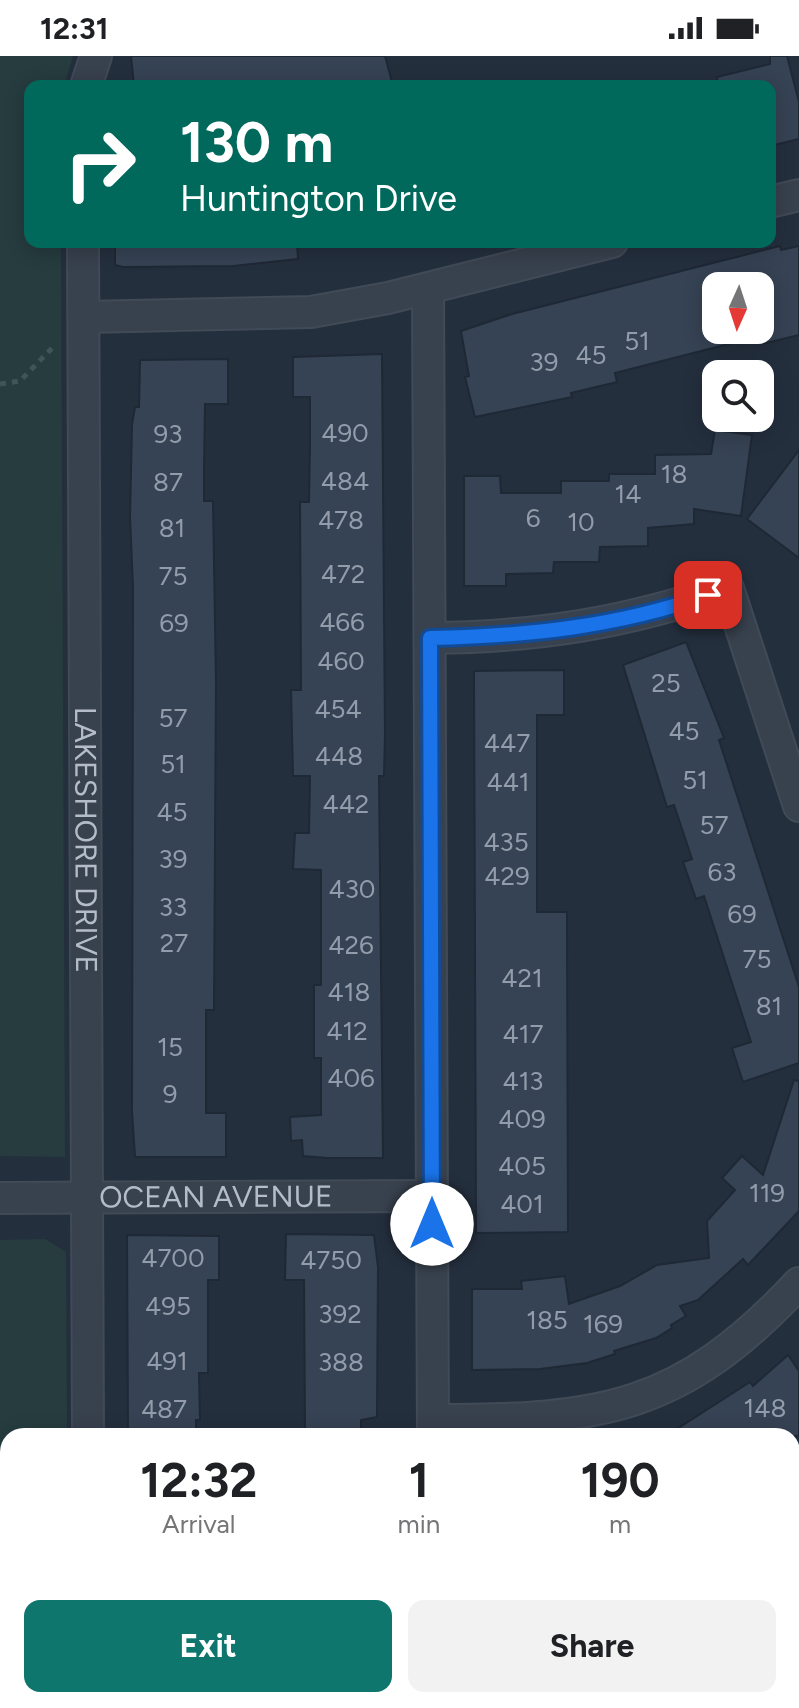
<!DOCTYPE html>
<html lang="en">
<head>
<meta charset="utf-8">
<style>
	body { margin:0; font-family:Figtree,sans-serif; background:#f2f2f2; color:#202124; height:100vh; display:flex; flex-direction:column; font-size:30px; white-space:nowrap }
	* { box-sizing:border-box; margin:0 }
	p { font-size:26px; color:#757577 }
	.icon { flex:none; width:44px; height:44px; fill:none; stroke:currentColor; stroke-width:2; stroke-linecap:round; stroke-linejoin:round }
	.map { position:relative; flex:1; overflow:hidden }
	.panel { position:absolute; left:0px; top:1372px; width:800px; height:280px; display:flex; flex-direction:column; background:#fff; border-radius:24px 24px 0 0; box-shadow:0 4px 20px #0003 }
	.panel>* { flex:none }
	.top-card { position:absolute; left:24px; top:24px; width:752px; height:168px; border-radius:16px; box-shadow:0 4px 20px #0003; background:#00695c; color:#fff; overflow:hidden }
	.needle { width:52px; rotate:183deg }
	.buttons { position:absolute; left:702px; top:216px; display:grid; gap:16px }
	.buttons a { display:grid; place-items:center; width:72px; height:72px; border-radius:16px; background:#fff; box-shadow:0 4px 20px #0003; font-size:40px }
	.pin { position:absolute; display:grid; place-items:center; width:68px; height:68px; color:#fff; margin:-34px; border-radius:16px; box-shadow:0 4px 12px #0006 }
	.me { position:absolute; width:88px; margin:-44px; rotate:0deg; stroke-linejoin:round; filter:drop-shadow(0 0 6px #0008) }
	.turn { display:flex; align-items:center; gap:28px; height:168px; padding:0 24px; font-size:36px }
	.turn .icon { width:104px; height:104px; stroke-width:2.5 }
	.turn b { display:block; font-size:56px; line-height:68px }
	.eta { display:flex; justify-content:space-evenly; align-items:center; height:136px; text-align:center }
	.eta b { font-size:48px; font-weight:700; line-height:56px }
	.action { display:flex; gap:16px; margin-top:auto; padding:16px 24px }
	.action a { flex:1; height:92px; border-radius:16px; background:#0f766e; color:#fff; font-size:32px; font-weight:700; line-height:92px; text-align:center }
	.action a+a { background:#f2f2f2; color:#202124 }
	.status { display:flex; justify-content:space-between; align-items:center; height:56px; padding:0 40px; background:#fff; direction:ltr }
	.status svg { height:22px; fill:currentColor }
	.map>svg:first-child { display:block }
</style>
</head>
<body>
<div class="status"><b>12:31</b><svg viewBox="0 0 49 12"><path d="M0 12V9h3v3zM5 12V6h3v6zM10 12V3h3v9zM15 12V0h3v12zM26 1h20v11H26zM47 4h2v5h-2z"/></svg></div>
<div class="map">
<svg width="799" height="1652" viewBox="0 0 799 1652">
	<rect width="100%" height="100%" fill="#242f3e"/>
	<g fill="#263c3f">
		<path d="M0 0H73L64 30H30V186H61L65 1101 0 1100Z"/>
		<path d="M45 1183 66 1196 67 1380H8V1569L0 1556V1184Z"/>
	</g>
	<g fill="#364354" stroke="#1f2835" stroke-width="2" fill-rule="evenodd">
		<path d="M131 0H385L393 30H134Z"/>
		<path d="M770 0H787L799 46V83L770 90V30H718L717 21 770 8Z"/>
		<path d="M115 186H297L298 203 233 210 123 211 115 209Z"/>
		<path d="M780 190 781 194 799 190V279L762 288 760 280 615 317 617 326 571 337 572 341 475 361 465 321 469 320 461 275 512 258ZM716 230H760V274H716Z"/>
		<path d="M382 298 385 679 384 720H379L383 1102H327L303 1100 302 1084 291 1085 290 1061 321 1059V1002H314V929H321V814L293 813 295 777H309L310 720H293L291 634H301L300 446H309L310 390V341H293V301Z"/>
		<path d="M228 303V348H205L204 415V445H213L216 627 214 954H206V1057H226V1101H135L132 1055 133 531 130 461 132 369 135 351H139L140 304Z"/>
		<path d="M715 374 752 379 741 460 694 453V468L648 472V490L600 491 599 506H554L553 517 506 518V530H464V420H500L501 437H561V425H609V418H655V399L711 398Z"/>
		<path d="M799 394V502L747 463Z"/>
		<path d="M686 586 724 682 719 684 799 931V1007L743 1026 732 992 751 986 704 840 696 843 683 806 692 803 674 749 667 751 623 609Z"/>
		<path d="M564 614V659H537V856H567L568 1176 476 1177 474 615Z"/>
		<path d="M794 1024 799 1025V1155L748 1209 743 1203 698 1244 680 1250 686 1260 671 1269 672 1272 656 1282 614 1295 615 1298 587 1307 540 1313 472 1314V1233H522L521 1225 565 1220 569 1248 620 1230 657 1209 709 1202 707 1165 735 1134 722 1122 742 1100 763 1119Z"/>
		<path d="M286 1178 374 1179 378 1211 377 1361 361 1364V1380H305L304 1224H285Z"/>
		<path d="M127 1179 219 1180V1224H208V1317H199L200 1364H196V1380H128Z"/>
		<path d="M788 1299 799 1315V1380H666L750 1326 753 1330Z"/>
	</g>
	<g fill="none" stroke-linecap="round" stroke-linejoin="round">
		<g stroke="#414a57" stroke-width="34">
			<g id="street">
				<path d="M86 30 96 0"/>
				<path d="M770 146 799 139"/>
				<path id="s1" d="M83 186 88 1380"/>
				<path d="M428 233 433 1380"/>
				<path d="M84 261 311 256 388 242 612 186"/>
				<path d="M430 582C538 581 626 567 728 532L799 750"/>
				<path id="s2" d="M0 1142 432 1140"/>
				<path d="M433 1364C601 1364 679 1355 799 1227"/>
				<path d="M115 1644 119 1652"/>
				<path d="M504 1644 510 1652"/>
			</g>
		</g>
		<g stroke="#414a57" stroke-width="48">
			<g id="primary">
				<path d="M0 1594 8 1608"/>
				<path d="M29 1644 33 1652"/>
			</g>
		</g>
		<path stroke="#3f5557" stroke-width="5" stroke-dasharray="6 6" stroke-linecap="butt" d="M0 328 20 325 53 291"/>
		<use href="#street" stroke="#38414e" stroke-width="30"/>
		<use href="#primary" stroke="#56606e" stroke-width="44"/>
	</g>
	<g fill="none" stroke-linecap="round" stroke-linejoin="round">
		<g stroke="#114b97" stroke-width="20">
			<path id="route" d="M432 1168 430 582C527 580 616 571 708 539"/>
		</g>
		<use href="#route" stroke="#1a73e8" stroke-width="14"/>
	</g>
	<g text-anchor="middle" stroke-width="8" stroke-linejoin="round" paint-order="stroke">
		<g font-size="26" fill="#929caa">
			<text x="637" y="294">51</text>
			<text x="591" y="308">45</text>
			<text x="544" y="315">39</text>
			<text x="345" y="386">490</text>
			<text x="168" y="387">93</text>
			<text x="674" y="427">18</text>
			<text x="345" y="434">484</text>
			<text x="168" y="435">87</text>
			<text x="628" y="447">14</text>
			<text x="533" y="471">6</text>
			<text x="341" y="473">478</text>
			<text x="581" y="475">10</text>
			<text x="172" y="481">81</text>
			<text x="343" y="527">472</text>
			<text x="173" y="529">75</text>
			<text x="342" y="575">466</text>
			<text x="174" y="576">69</text>
			<text x="341" y="614">460</text>
			<text x="666" y="636">25</text>
			<text x="338" y="662">454</text>
			<text x="173" y="671">57</text>
			<text x="684" y="684">45</text>
			<text x="507" y="696">447</text>
			<text x="339" y="709">448</text>
			<text x="173" y="717">51</text>
			<text x="695" y="733">51</text>
			<text x="508" y="735">441</text>
			<text x="346" y="757">442</text>
			<text x="172" y="765">45</text>
			<text x="714" y="778">57</text>
			<text x="506" y="795">435</text>
			<text x="173" y="812">39</text>
			<text x="722" y="825">63</text>
			<text x="507" y="829">429</text>
			<text x="352" y="842">430</text>
			<text x="173" y="860">33</text>
			<text x="742" y="867">69</text>
			<text x="174" y="896">27</text>
			<text x="351" y="898">426</text>
			<text x="757" y="912">75</text>
			<text x="522" y="931">421</text>
			<text x="349" y="945">418</text>
			<text x="769" y="959">81</text>
			<text x="347" y="984">412</text>
			<text x="523" y="987">417</text>
			<text x="170" y="1000">15</text>
			<text x="351" y="1031">406</text>
			<text x="523" y="1034">413</text>
			<text x="170" y="1047">9</text>
			<text x="522" y="1072">409</text>
			<text x="522" y="1119">405</text>
			<text x="767" y="1146">119</text>
			<text x="522" y="1157">401</text>
			<text x="173" y="1211">4700</text>
			<text x="331" y="1213">4750</text>
			<text x="168" y="1259">495</text>
			<text x="340" y="1267">392</text>
			<text x="547" y="1273">185</text>
			<text x="603" y="1277">169</text>
			<text x="167" y="1314">491</text>
			<text x="341" y="1315">388</text>
			<text x="765" y="1361">148</text>
			<text x="164" y="1362">487</text>
		</g>
		<g font-size="30" fill="#b4bcc9" stroke="#1d2633">
			<text dy="10" stroke="none"><textPath href="#s1" startOffset="598">LAKESHORE DRIVE</textPath></text>
			<text dy="10" stroke="none"><textPath href="#s2" startOffset="216">OCEAN AVENUE</textPath></text>
		</g>
	</g>
</svg>
<div class="buttons">
<a><svg class="needle" viewBox="-14 -14 28 28"><path d="M0-13l5 13h-10z" fill="#e53935"/><path d="M0 13l5-13h-10z" fill="#757577"/></svg></a>
<a><svg class="icon" aria-label="search" viewBox="0 0 24 24"><circle cx="10" cy="10" r="6"/><path d="M15 15l6 6"/></svg></a>
</div>
<div class="pin" style="left:708px;top:539px;background:#d93025"><svg class="icon" aria-label="arrive" viewBox="0 0 24 24"><path d="M6 21V4h12l-3 4 3 4H6"/></svg></div>
<svg class="me" style="left:432px;top:1168px" viewBox="-20 -20 40 40"><circle r="19" fill="#fff"/><path d="M0-13L10 11 0 6-10 11z" fill="#1a73e8"/></svg>
<div class="top-card">
<div class="turn"><svg class="icon" aria-label="right" viewBox="0 0 24 24"><path d="M7 20v-9h11M14 6l5 5-5 5"/></svg><div><b>130 m</b>Huntington Drive</div></div>
</div>
<section class="panel">
<div class="eta">
<div><b>12:32</b><p>Arrival</p></div>
<div><b>1</b><p>min</p></div>
<div><b>190</b><p>m</p></div>
</div>
<div class="action"><a>Exit</a><a>Share</a></div>
</section>
</div>
</body>
</html>
